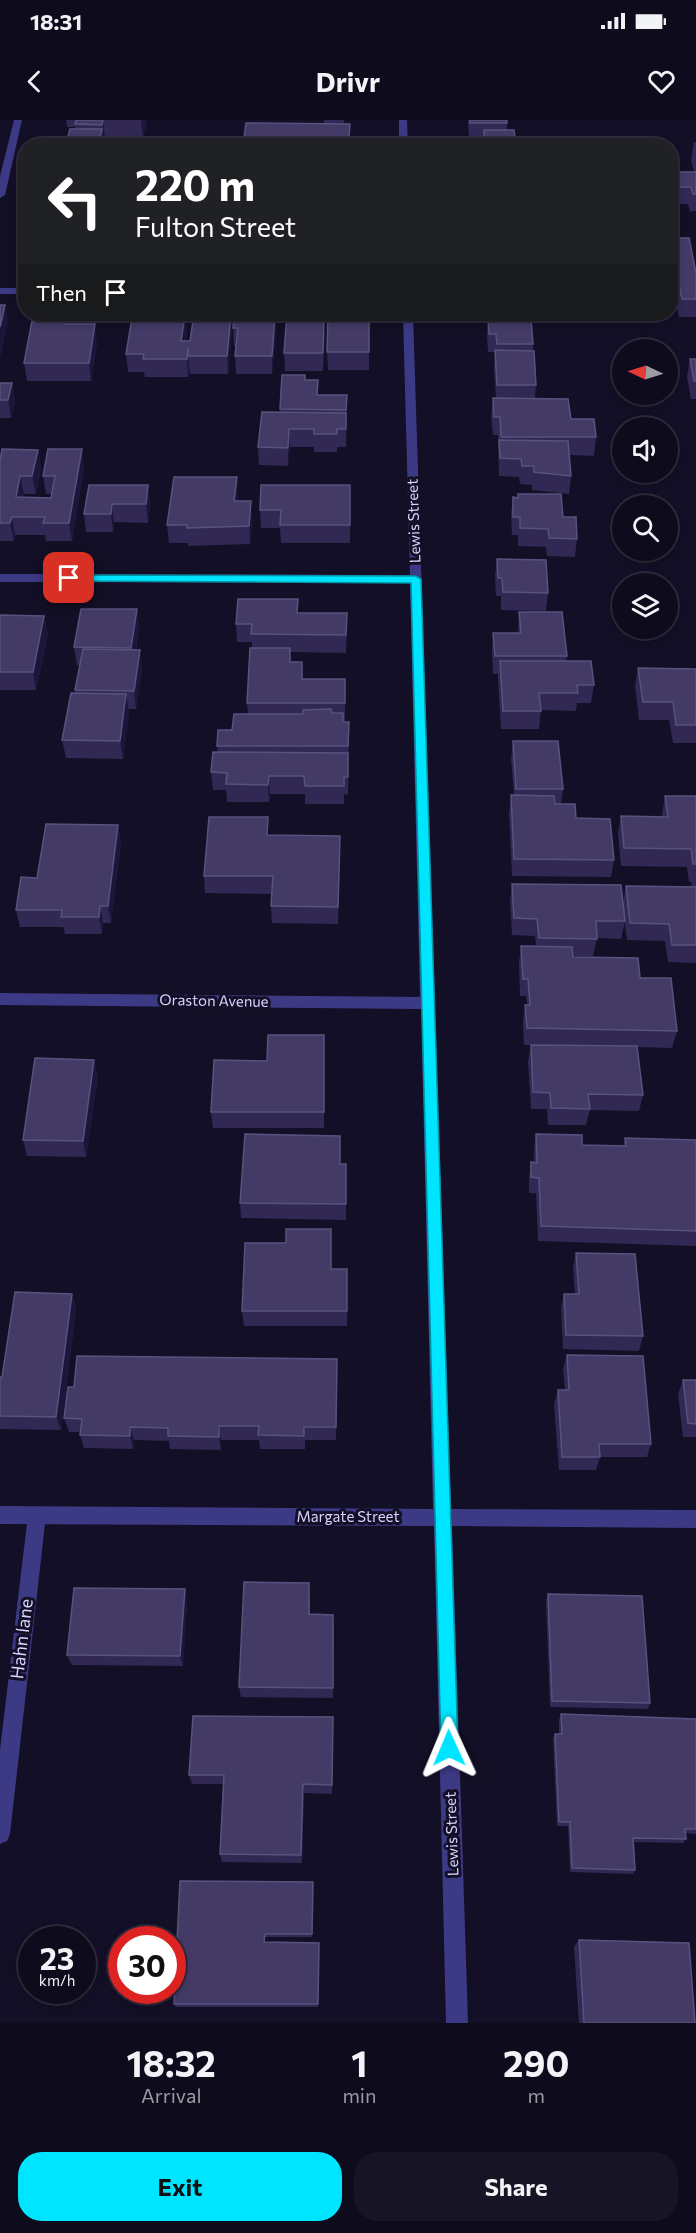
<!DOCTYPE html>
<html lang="en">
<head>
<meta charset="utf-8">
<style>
	body { margin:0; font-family:Commissioner,sans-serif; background:#171425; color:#f1f3f6; height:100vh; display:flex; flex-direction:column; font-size:22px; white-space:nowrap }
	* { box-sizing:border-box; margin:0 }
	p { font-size:20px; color:#9b9ba3 }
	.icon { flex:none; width:33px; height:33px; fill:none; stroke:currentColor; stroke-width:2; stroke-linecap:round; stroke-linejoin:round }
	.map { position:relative; height:1903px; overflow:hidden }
	.panel { display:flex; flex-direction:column; background:#0e0b1c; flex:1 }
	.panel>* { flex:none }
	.top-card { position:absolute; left:18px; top:18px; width:660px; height:183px; border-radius:24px; box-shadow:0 3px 9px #0003,0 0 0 2px #2e2b3b; background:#202124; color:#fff; overflow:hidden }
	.needle { width:39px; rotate:274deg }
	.buttons { position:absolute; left:612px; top:219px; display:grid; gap:12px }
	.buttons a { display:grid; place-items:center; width:66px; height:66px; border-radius:50%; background:#0e0b1c; box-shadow:0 3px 9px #0003,0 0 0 2px #2e2b3b; font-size:30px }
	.speed { position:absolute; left:18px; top:1806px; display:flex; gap:12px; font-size:30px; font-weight:700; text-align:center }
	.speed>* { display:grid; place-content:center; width:78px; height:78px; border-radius:50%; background:#0e0b1c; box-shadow:0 3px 9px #0003,0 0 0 2px #2e2b3b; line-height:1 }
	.speed small { font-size:15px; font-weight:400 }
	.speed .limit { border:9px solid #d22; background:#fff; color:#111 }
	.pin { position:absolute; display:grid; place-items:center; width:51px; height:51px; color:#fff; margin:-26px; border-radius:12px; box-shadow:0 3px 9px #0006 }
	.me { position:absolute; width:66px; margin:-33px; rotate:359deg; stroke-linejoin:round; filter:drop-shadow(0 0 4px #0008) }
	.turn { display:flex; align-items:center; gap:21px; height:126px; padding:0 18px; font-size:27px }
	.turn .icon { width:78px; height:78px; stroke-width:2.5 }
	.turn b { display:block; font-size:42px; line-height:51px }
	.then { display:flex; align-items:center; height:57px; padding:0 18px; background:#0003; gap:12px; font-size:22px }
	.eta { display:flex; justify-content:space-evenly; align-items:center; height:102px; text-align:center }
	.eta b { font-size:36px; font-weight:700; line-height:42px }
	.button { display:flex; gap:12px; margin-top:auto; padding:12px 18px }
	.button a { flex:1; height:69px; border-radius:24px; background:#00e5ff; color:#111; font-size:24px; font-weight:700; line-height:69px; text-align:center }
	.button a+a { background:#171425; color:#f1f3f6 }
	.status { display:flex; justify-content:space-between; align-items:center; height:42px; padding:0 30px; background:#0e0b1c; direction:ltr }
	.status svg { height:16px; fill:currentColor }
	header { display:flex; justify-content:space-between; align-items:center; height:78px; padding:0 18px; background:#0e0b1c; font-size:27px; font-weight:700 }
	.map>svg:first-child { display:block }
</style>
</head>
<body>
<div class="status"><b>18:31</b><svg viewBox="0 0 49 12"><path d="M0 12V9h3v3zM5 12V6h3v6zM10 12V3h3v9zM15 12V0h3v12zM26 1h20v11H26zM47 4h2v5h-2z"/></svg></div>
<header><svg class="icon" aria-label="back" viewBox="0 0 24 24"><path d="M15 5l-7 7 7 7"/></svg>Drivr<svg class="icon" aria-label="heart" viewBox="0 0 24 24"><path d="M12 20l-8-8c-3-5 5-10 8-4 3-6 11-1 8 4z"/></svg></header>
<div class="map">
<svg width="696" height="1903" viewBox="0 0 696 1903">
	<rect width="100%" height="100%" fill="#130f26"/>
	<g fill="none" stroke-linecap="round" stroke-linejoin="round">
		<path fill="#3d3a85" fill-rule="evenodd" d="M37 1386 43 1389 46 1395 10 1714 7 1721 0 1724V1630L28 1395 31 1389Z"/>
		<g fill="#3d3a85" fill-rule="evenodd">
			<path d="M14 0H22L5 75 0 78V56Z"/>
			<path d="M399 0H407L408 26H399Z"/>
			<rect x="0" y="168" width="26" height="6"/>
			<path d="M403 194H413L451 1389 696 1390V1408L452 1406 468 1903H446L434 1406 0 1404V1386L433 1389 421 889 0 885V873L420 877 410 463 0 462V454L410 455Z"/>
		</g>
	</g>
	<g fill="#312854">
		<path d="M66 0H147L143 18 105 17 104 22 66 24 75 9V7H67Z"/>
		<path d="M324 0H344V4H350V26H244V18L324 4Z"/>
		<path d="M468 0H507V10H514L483 22V20H469Z"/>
		<path d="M694 22H696V91H690L688 84H670V52H694L691 40Z"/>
		<path d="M670 118 696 153V197H679L675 178 670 177Z"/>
		<path d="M275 194 276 210 272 254H236L235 236 236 226H234L233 208Z"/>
		<path d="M480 194H564L563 202H531L533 224V230L536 265 535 278 571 299 596 317 594 336 570 335 571 356 569 374 532 370V365L520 364 519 357 499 356 498 315H493L491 296 493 278H496L494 248 495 232H488L487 216 488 202H480Z"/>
		<path d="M354 201H369V250H328L327 232Z"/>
		<path d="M66 204 97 222 91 261H27L24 243Z"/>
		<path d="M325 207 323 251H285L284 233Z"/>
		<path d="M232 210 228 254H190L189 248 188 257H145L144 252H128L126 234 187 213 185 221H190Z"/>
		<path d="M690 239H696V279H691L687 257Z"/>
		<path d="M282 255 305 260 318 275H347L346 327H337V332H314V327H290L288 346 259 345 258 327 280 292Z"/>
		<path d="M0 263H12L15 281 11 298H0Z"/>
		<path d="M38 330 41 348 36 374H24L23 377 51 378 52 374H46L43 356 84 347 72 421H46L45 415H15L14 421H0V341Z"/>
		<path d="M148 365 150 383 148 403 114 402 113 412H86L84 394Z"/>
		<path d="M350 365V423H281L280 408H261L260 390Z"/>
		<path d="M238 375 237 381 252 399 250 424 188 426V423H169L167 405Z"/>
		<path d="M513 377 563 397 577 419 575 437 547 436 546 427 518 426V415H512L511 395Z"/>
		<path d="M497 439 548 473 546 491 501 490V476H496L495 457Z"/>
		<path d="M298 479V493L347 511 346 533 290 532 291 542H302L303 559H345V601H343L349 620 348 675 344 674V684H305V674H270L269 682H227L226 670H213L211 652 218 632 217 626 248 594 247 583 252 528V522H237L236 504Z"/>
		<path d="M137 489 139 507 136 530 142 548 136 589H128L129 592 123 639 66 638 62 620 76 573 75 570 80 545H77L74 527Z"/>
		<path d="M519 492 567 536 566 541 594 565 591 583H577L576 591 541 590 539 609H501L498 559V554H493L492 531 493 513H518Z"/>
		<path d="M0 495 44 496 48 514 36 570H0Z"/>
		<path d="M638 548 696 549V623H673L669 600H639L635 566Z"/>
		<path d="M513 621 563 669 561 684 576 698 614 740 611 757 512 756 509 693 511 675H514L511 639Z"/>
		<path d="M665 676H696V843L668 842 665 821 627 820 624 797 625 801 621 819 597 818 593 836H573V837L640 858 677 911 672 928 637 927 643 975 639 991 590 990 586 1005H548L547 989H531L528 941 531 925H524L523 902 525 885H527L526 876H520L519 843 521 826H536L535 816 512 815 510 781 512 764 623 782 626 766 691 767 692 762H689L687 747 621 746 618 714 621 696 662 697V694Z"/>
		<path d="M118 705 121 722 111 803H103L102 814H65L63 807H20L16 790 37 758Z"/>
		<path d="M269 715 340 716 338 804 272 803 271 786 272 774 205 773 204 756Z"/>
		<path d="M324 915V1008H213L211 992 267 941Z"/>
		<path d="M98 956 86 1037 27 1036 23 1020Z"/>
		<path d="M536 1014 582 1025 623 1026 625 1018 696 1020V1126L538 1121 536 1073H529V1058L531 1042H534V1030Z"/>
		<path d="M340 1044H346V1100L241 1098 240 1083Z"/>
		<path d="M286 1123 332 1149H347V1206H244L242 1191Z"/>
		<path d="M576 1133 643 1216 639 1231 563 1229 561 1188 564 1174H575L573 1148Z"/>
		<path d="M72 1174 76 1188 61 1310 0 1309V1257H2Z"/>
		<path d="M567 1235 651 1324 647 1337H600L596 1350H559L554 1284 558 1270H565L563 1249Z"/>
		<path d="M337 1253 336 1320H305V1329H260L259 1320H221V1330L170 1329 169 1321 134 1320 133 1329 84 1328 80 1315 81 1312H69L64 1298 74 1267Z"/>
		<path d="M683 1260H696V1317H683L678 1274Z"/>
		<path d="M185 1469 187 1481 183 1546 72 1545 67 1535Z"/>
		<path d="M548 1474 650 1583 648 1589 550 1587 546 1480Z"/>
		<path d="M310 1475V1494L334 1506 333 1578 241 1577 239 1567Z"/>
		<path d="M561 1594 696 1599V1714L685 1713 686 1719 683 1723 634 1722 635 1750 633 1754 570 1752 568 1706H557L553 1619 555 1614H559V1600Z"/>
		<path d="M333 1607 332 1674 304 1673 302 1743 222 1742 220 1734 223 1664H192L189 1655Z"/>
		<path d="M313 1766 312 1817H265V1822L319 1823 318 1887H176L174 1884Z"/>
		<path d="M579 1820 695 1903H579L574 1827Z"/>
	</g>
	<g fill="#1d163a">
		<path d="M103 0 105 17 104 22 102 5Z"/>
		<path d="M141 0H147L143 18Z"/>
		<path d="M102 9 104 26H98Z"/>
		<path d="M5 185 8 203 0 239V207Z"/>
		<path d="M231 194 232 210 228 254 227 236Z"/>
		<path d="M275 194 276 210 272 254V236Z"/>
		<path d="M324 194 325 207 323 251V233Z"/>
		<path d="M185 195 187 213 183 239 181 221Z"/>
		<path d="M95 204 97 222 91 261 89 243Z"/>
		<path d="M188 227 189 248 188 257 187 239Z"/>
		<path d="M12 263 15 281 11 298 8 280Z"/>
		<path d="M289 309 290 327 288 346V328Z"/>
		<path d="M82 329 84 347 72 421 69 403Z"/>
		<path d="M38 330 41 348 36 374 32 356Z"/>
		<path d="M20 356 24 374 19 396 16 377Z"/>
		<path d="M237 357 238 375 235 399 234 381Z"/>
		<path d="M148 365 150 383 148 403 146 384Z"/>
		<path d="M251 381 252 399 250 424 249 406Z"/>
		<path d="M112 384 114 402 113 412 111 394Z"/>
		<path d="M12 397 15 415 14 421 10 403Z"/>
		<path d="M137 489 139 507 133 546 131 528Z"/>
		<path d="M347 493V511L346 533V515Z"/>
		<path d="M44 496 48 514 36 570 33 552Z"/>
		<path d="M140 530 142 548 136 589 134 571Z"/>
		<path d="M126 574 129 592 123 639 120 621Z"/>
		<path d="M269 656 270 674 269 682 268 665Z"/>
		<path d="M118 705 121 722 111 803 108 786Z"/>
		<path d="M100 786 103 803 102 814 99 797Z"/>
		<path d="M94 940 98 956 86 1037 83 1021Z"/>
		<path d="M72 1174 76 1188 61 1310 56 1297Z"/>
		<path d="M219 1306 221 1320V1330L219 1317Z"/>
		<path d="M130 1307 134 1320 133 1329 130 1316Z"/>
		<path d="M185 1469 187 1481 183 1546 180 1536Z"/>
		<path d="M303 1664 304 1673 302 1743 301 1735Z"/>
	</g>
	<g fill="#433a66" stroke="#5a527e" stroke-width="1.5">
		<path d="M76 0H103L102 5 75 4Z"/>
		<rect x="470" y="0" width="37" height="3"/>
		<path d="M246 3 350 4 349 17H333V26H308V18H244Z"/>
		<path d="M70 9H102L98 26H60V24H66Z"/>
		<path d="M484 10H514L516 26H477L476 22H484Z"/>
		<path d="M670 52H696V74H693L691 67H670Z"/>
		<path d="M670 118H689L696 153V179H682L678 160H670Z"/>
		<path d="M0 185H5L0 207Z"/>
		<path d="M194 194H231L227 236H188V227L187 239H143L144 234H126L132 198 185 195 181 221H190Z"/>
		<path d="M234 194H275L272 236H235L238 208H233Z"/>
		<path d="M287 194H324L323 233H284Z"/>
		<path d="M328 194H354V201H369V232H327Z"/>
		<path d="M488 198H531L533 224H497L496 214H489Z"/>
		<path d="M32 201H65V204H95L89 243H24Z"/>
		<path d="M495 230 534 231 536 265H497Z"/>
		<path d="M690 239H696V261H694Z"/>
		<path d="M282 255H305V260H318L317 275H347L346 290 280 289Z"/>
		<path d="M0 263H12L8 280H0Z"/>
		<path d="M493 278 568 279 571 299H594L596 317H501L500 297H494Z"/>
		<path d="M262 292 346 293V309H337V314H314V309H289L288 328 258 327Z"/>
		<path d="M499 320 568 321 571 356 534 352V346H522L521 339 500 338Z"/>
		<path d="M2 329 38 330 32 356H20L16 377 51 378 55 356H43L48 329H82L69 403H43L45 397H12L10 403H0V341Z"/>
		<path d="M174 357H237L234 381H251L249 406 187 408V405H167Z"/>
		<path d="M89 365H148L146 384H112L111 394H84Z"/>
		<path d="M261 365H350V405H280L281 390H260Z"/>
		<path d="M518 374H561L563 397H576L577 419 549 418 548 409 520 408V397H513V377L518 378Z"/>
		<path d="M497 439 546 440 548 473 503 472 502 458H498Z"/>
		<path d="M238 479H298L297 493H347L346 515 251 514 252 504H236Z"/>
		<path d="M81 489H137L131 528 74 527Z"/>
		<path d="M519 492H562L567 536H495L493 513H521Z"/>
		<path d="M0 495 44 496 33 552H0Z"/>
		<path d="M250 528H290V542H302V559H345V583H247Z"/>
		<path d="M83 529 140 530 134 571 75 570Z"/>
		<path d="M500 541H591L594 565H577L578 573H539L541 591H503Z"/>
		<path d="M638 548 696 549V605H676L673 582H643Z"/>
		<path d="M71 573 126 574 120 621 62 620Z"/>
		<path d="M331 589 332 593H343V602H349L348 626H217L218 610H232L234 594H303V590Z"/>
		<path d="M513 621H558L563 669H516Z"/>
		<path d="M213 632 348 633V657H344V666H305L304 656H269L268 665 226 664 227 653 211 652Z"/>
		<path d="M511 675 554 676 555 684H575L576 698 610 699 614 740 514 739Z"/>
		<path d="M665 676H696V744H693L691 729 624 728 621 696 668 697Z"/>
		<path d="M209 697H268L267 715 340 716 338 787 271 786 273 756H204Z"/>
		<path d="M46 704 118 705 108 786H100L99 797H61L62 790H16L21 757 37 758Z"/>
		<path d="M512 764 621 765 625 801H596L597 819 539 818 537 799 514 798Z"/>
		<path d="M626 766 696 767V825H672L669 804 630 803Z"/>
		<path d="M521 826 572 827 573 837 638 838 640 858H671L677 911 527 908 525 885H530L528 859H523Z"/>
		<path d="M268 915H324V992H211L214 940 267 941Z"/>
		<path d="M531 925 637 926 643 975 588 974 590 989 551 988 550 973 533 972Z"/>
		<path d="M35 938 94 940 83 1021 23 1020Z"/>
		<path d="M245 1014 340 1016V1044H346V1084L240 1083Z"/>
		<path d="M536 1014 582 1015V1025L626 1026 625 1018 696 1020V1111L541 1106 539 1058 531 1057V1042L537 1043Z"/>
		<path d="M286 1109H331V1149H347V1191H242L245 1123H286Z"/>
		<path d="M576 1133 635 1134 643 1216 566 1215 564 1174H579Z"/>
		<path d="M15 1172 72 1174 56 1297 0 1296V1257H2Z"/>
		<path d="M567 1235 643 1236 651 1324H599L600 1337H562L558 1270H569Z"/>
		<path d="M77 1236 337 1239 336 1307H304V1316L258 1315 259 1306H219V1317L168 1316V1308L130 1307V1316L80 1315 82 1299 64 1298 68 1267H74Z"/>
		<path d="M683 1260H696V1304L688 1303Z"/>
		<path d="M244 1462 309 1463V1494L333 1495V1568L239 1567Z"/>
		<path d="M74 1468 185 1469 180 1536 67 1535Z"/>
		<path d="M548 1474 642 1476 650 1583 552 1581Z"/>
		<path d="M561 1594 696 1599V1709H685L686 1719 633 1718 635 1750 572 1748 570 1702H559L555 1614H562Z"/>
		<path d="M193 1596 333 1597 332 1665 303 1664 301 1735 220 1734 224 1655H189Z"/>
		<path d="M180 1761 313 1762 312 1814H265L264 1822 319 1823 318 1884H174Z"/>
		<path d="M579 1820 689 1823 695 1903H584Z"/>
	</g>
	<path fill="#00e5ff" stroke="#0095a6" stroke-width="1.5" d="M69 455 416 456 421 459 458 1628 456 1634 449 1636 443 1634 441 1628 411 463 65 461V456Z"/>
	<g text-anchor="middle" stroke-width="6" stroke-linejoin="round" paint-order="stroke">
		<g font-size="15" fill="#d9d4ff" stroke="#130f26">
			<text transform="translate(414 401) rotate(-92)" y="5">Lewis Street</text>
			<text transform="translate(214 881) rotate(1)" y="5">Oraston Avenue</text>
			<text x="348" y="1402">Margate Street</text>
			<text transform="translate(452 1714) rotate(-92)" y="5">Lewis Street</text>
		</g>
		<g font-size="18" fill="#d9d4ff" stroke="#130f26">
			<text transform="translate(22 1519) rotate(-83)" y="6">Hahn lane</text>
		</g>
	</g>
</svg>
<div class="buttons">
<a><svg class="needle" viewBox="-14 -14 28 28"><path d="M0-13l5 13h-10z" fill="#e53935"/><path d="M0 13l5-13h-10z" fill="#9b9ba3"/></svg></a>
<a><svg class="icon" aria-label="sound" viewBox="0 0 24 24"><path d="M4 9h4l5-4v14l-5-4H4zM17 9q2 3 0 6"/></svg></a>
<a><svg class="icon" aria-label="search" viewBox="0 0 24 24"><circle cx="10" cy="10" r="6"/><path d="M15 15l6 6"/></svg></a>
<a><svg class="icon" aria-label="layers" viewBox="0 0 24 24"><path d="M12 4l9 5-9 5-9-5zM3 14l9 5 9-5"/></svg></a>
</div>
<div class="speed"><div>23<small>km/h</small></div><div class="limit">30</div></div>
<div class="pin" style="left:69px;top:458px;background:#d93025"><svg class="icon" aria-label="arrive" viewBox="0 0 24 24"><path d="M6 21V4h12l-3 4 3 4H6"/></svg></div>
<svg class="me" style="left:449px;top:1628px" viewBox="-20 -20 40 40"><path d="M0-17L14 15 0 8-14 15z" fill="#00e5ff" stroke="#fff" stroke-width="4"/></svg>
<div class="top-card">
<div class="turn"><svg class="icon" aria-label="left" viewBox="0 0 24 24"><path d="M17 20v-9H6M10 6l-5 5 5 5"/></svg><div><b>220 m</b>Fulton Street</div></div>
<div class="then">Then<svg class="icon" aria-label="arrive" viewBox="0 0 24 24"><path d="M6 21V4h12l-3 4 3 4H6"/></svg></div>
</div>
</div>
<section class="panel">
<div class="eta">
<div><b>18:32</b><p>Arrival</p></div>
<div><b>1</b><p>min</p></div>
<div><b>290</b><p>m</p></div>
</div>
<div class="button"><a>Exit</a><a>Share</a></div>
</section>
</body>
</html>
